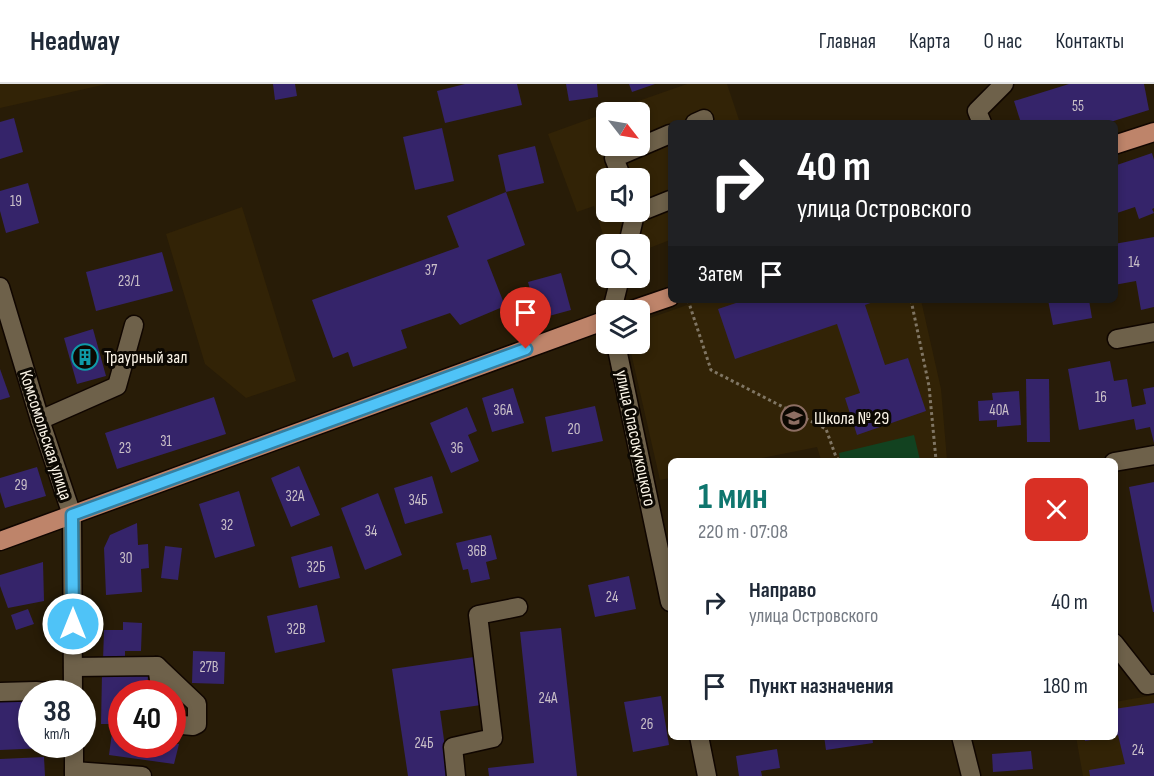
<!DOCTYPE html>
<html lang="ru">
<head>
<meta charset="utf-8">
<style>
	body { margin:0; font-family:"Sofia Sans Condensed",sans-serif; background:#f2f2f3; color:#1f2937; height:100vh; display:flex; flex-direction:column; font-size:22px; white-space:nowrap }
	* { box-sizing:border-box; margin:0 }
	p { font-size:20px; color:#747a83 }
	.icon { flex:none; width:33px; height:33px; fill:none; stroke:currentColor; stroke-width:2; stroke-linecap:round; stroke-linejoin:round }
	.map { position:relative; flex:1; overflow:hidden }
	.panel { position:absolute; left:668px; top:374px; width:450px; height:282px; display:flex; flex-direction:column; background:#fff; border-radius:9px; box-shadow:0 3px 9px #0003 }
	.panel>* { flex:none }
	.top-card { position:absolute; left:668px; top:36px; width:450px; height:183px; border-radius:9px; box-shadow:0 3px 9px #0003; background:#202124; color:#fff; overflow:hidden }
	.needle { width:39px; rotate:121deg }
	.fabs { position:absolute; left:596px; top:18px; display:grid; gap:12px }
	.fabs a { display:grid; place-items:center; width:54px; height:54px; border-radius:9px; background:#fff; box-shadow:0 3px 9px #0003; font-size:30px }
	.speed { position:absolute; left:18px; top:596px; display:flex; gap:12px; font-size:30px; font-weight:700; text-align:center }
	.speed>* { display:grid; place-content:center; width:78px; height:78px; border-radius:50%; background:#fff; box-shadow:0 3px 9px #0003; line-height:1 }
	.speed small { font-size:15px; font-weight:400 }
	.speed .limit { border:9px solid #d22; background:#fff; color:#111 }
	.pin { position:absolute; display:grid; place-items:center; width:51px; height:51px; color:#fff; margin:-62px -26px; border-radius:50% 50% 50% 0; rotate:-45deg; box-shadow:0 0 6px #0007 }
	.pin .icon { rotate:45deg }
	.me { position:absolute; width:66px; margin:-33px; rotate:0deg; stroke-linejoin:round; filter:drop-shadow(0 0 4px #0008) }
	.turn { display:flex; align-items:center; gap:21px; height:126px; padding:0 30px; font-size:27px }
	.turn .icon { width:78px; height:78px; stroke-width:2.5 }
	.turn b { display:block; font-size:42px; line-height:51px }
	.then { display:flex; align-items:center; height:57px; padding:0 30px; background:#0003; gap:12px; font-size:22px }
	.round { display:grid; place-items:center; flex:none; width:63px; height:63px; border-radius:9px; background:#f2f2f3 }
	.summary { display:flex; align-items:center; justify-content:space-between; height:102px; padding:0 30px }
	h1 { font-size:36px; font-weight:700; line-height:45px; color:#0f766e }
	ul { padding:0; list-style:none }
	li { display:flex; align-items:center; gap:18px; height:84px; padding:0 30px }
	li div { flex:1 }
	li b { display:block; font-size:22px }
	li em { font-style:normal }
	header { display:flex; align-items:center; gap:36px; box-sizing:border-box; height:84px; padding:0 30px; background:#fff; border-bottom:2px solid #e0e1e3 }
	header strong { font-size:28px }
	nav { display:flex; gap:33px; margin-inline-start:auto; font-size:21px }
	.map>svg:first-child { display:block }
</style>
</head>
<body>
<header>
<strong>Headway</strong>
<nav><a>Главная</a><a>Карта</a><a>О нас</a><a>Контакты</a></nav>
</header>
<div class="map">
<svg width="1154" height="692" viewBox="0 0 1154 692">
	<rect width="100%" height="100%" fill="#281c07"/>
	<g fill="#322306" fill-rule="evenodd">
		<path d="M0 0H107L0 24Z"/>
		<path d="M687 0H727L740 39H670V156L639 168V160H606L594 122 577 128 548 50 606 29V62H639V28H607ZM606 94H639V128H606Z"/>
		<path d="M242 123 296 297 246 314 205 280 166 150Z"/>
		<path d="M701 216H921L941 305 947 376H821L817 363 752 376H670V394L660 396 629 260H639V238Z"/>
		<path d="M1154 611V692H1083L1076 653 1114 652 1115 618Z"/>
	</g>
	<path fill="#124220" d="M914 351 920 376H840L839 369Z"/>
	<g fill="#35246a">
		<path d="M273 0H295L297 12 275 16Z"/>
		<path d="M465 0H517L522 21 445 39 437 7Z"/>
		<path d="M566 0H597L598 13 569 17Z"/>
		<path d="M629 0H655L632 8Z"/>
		<path d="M1069 0H1144L1149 26 1107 39H1021L1014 17Z"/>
		<path d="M14 34 23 68 0 75V38Z"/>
		<path d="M442 44 454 97 415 106 403 53Z"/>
		<path d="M535 62 544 99 506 108 498 71Z"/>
		<path d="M1152 69 1154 76V124L1152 125 1154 129 1139 135 1135 123 1114 130V82Z"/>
		<path d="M28 99 39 139 6 149 0 127V107Z"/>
		<path d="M506 108 525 161 487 176 505 222 460 241 450 229 401 246 407 264 353 283 348 268 333 274 312 216 459 163 447 132Z"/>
		<path d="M1154 153V223L1141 226 1136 197 1114 201V160Z"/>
		<path d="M162 168 173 207 96 227 86 188Z"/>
		<path d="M561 189 571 226 538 235 528 198Z"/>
		<path d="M745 216H879L865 221 885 281 908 274 926 327 857 351 845 314 860 309 837 240 735 275 718 225Z"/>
		<path d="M1048 216H1089L1092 234 1053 241Z"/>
		<path d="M93 245 106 292 77 300 64 254Z"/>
		<path d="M1110 277 1114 297 1127 295 1132 323 1146 320 1143 305 1154 303V359L1150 343 1136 346 1134 335 1079 346 1068 285Z"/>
		<path d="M0 285 10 313 0 316Z"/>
		<path d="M1026 295H1049L1050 358H1027Z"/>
		<path d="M513 304 524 339 492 348 482 314Z"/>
		<path d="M1019 307 1021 341 997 343V336L979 337 978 317 993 316 992 309Z"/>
		<path d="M214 313 226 350 117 385 105 349Z"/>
		<path d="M595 322 603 357 552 368 545 333Z"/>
		<path d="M467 323 477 347 468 351 479 377 451 389 430 339Z"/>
		<path d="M299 382 320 431 291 443 271 394Z"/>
		<path d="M37 383 46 412 5 424 0 408V394Z"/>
		<path d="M432 392 443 429 405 440 394 404Z"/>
		<path d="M1154 398V528H1153L1129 403Z"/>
		<path d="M239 407 255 462 215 474 199 420Z"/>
		<path d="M378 409 402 471 365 486 341 424Z"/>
		<path d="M137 439 138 461 148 460 149 484 141 485 142 508 106 511 104 464 110 451Z"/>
		<path d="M491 451 497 475 486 478 490 495 471 499 468 485 463 486 456 459Z"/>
		<path d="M165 462 182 464 178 496 161 494Z"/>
		<path d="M332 462 340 494 299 504 291 473Z"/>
		<path d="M43 478 44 517 8 524 0 502V491Z"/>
		<path d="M629 492 636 525 595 533 588 501Z"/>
		<path d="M317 521 325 558 275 569 267 532Z"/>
		<path d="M28 525 34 540 16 546 11 531Z"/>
		<path d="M123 538 142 539 141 567H125V577H103L104 546H123Z"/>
		<path d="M561 544 577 692H489L488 684 534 679 520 548Z"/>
		<path d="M193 567 225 568 224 600 192 599Z"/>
		<path d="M474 573 481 621 440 627 449 692H408L392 585Z"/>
		<path d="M102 590 148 591 147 609H122V640H101Z"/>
		<path d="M661 612 669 661 633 668 624 618Z"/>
		<path d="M32 616V660H45V664L0 666V617Z"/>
		<path d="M1154 619V692H1090L1089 686 1125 680 1118 651 1114 652V625Z"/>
		<path d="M112 649 122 650V660H179L174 680 109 671Z"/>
		<path d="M824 652H872L873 659 826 666Z"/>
		<path d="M1084 652H1104L1105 654 1085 657Z"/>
		<path d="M777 665 780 684 761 687 762 692H739L736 672Z"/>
		<path d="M1031 667 1033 685 993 688 992 670Z"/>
		<path d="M44 673 45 692H0V675Z"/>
	</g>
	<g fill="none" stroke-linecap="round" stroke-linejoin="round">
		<g stroke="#100600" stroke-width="21">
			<g id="minor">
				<path d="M695 39 704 35"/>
				<path d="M982 39 977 27 1004 0"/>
				<path d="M622 94 614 74 670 50"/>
				<path d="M635 130 670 116"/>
				<path d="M628 160 635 130 634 128"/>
				<path d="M0 203 40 336 72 431 73 609"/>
				<path d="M612 226 620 194"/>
				<path d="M1117 255 1154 248"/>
				<path d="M616 260 670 518"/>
				<path d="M40 336 117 302 134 241"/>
				<path d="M1114 378 1154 371"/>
				<path d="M1114 559 1147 601 1154 600"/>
				<path d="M157 582 161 609"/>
				<path d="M73 583 157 582 197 620V640L193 642 172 640"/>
				<path d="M0 608 36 607 59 609"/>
				<path d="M699 652 707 692"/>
				<path d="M961 652 971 692"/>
				<path d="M74 660V692"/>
				<path d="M74 687 142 692"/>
				<path d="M456 692 453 663 493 654 478 531 518 523"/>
			</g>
		</g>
		<g stroke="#100600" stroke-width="21">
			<g id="major">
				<path d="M1114 61 1154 48"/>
				<path d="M632 226 670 213"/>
				<path d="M0 457 606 236"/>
			</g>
		</g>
		<g stroke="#807664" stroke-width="3" stroke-dasharray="3 3" stroke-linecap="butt">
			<path d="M688 216 711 286 826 345 836 373 839 376"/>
			<path d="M911 216 929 302 936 376"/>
		</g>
		<use href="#minor" stroke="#6e614a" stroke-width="18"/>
		<use href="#major" stroke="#be846a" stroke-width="18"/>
	</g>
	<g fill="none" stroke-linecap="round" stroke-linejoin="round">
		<g stroke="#337fa1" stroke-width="15">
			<path id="route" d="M73 540 72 431 526 265"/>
		</g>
		<use href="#route" stroke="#4fc3f7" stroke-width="10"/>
	</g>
	<defs>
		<g id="building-ring" transform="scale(1.35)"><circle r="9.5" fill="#0c0802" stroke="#0f9aa8" stroke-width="1.5"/><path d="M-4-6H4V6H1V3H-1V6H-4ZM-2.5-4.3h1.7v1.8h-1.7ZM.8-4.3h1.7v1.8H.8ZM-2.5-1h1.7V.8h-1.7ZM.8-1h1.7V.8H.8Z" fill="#0f9aa8"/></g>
		<g id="school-ring" transform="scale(1.35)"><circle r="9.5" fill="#0c0802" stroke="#8d6e63" stroke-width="1.5"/><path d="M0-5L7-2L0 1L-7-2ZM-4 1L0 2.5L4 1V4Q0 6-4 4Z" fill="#8d6e63"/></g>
	</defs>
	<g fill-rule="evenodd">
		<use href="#building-ring" x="85" y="273"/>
		<use href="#school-ring" x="794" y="334"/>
	</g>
	<g text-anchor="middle" stroke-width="6" stroke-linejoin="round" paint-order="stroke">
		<g font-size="15" fill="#cac0c8">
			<text x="1078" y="27">55</text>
			<text x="16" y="122">19</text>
			<text x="1134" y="183">14</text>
			<text x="431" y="191">37</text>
			<text x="129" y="202">23/1</text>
			<text x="1101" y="318">16</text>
			<text x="503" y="331">36А</text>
			<text x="999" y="331">40А</text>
			<text x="574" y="350">20</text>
			<text x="166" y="362">31</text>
			<text x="125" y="369">23</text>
			<text x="457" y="369">36</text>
			<text x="21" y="406">29</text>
			<text x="295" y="417">32А</text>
			<text x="418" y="421">34Б</text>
			<text x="227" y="446">32</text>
			<text x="371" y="452">34</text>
			<text x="477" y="472">36В</text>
			<text x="126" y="479">30</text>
			<text x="316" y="488">32Б</text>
			<text x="612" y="518">24</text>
			<text x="296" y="550">32В</text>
			<text x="209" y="588">27В</text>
			<text x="548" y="619">24А</text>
			<text x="647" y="645">26</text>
			<text x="424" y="664">24Б</text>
			<text x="1138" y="671">24</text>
		</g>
		<g font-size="18" fill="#fbf4e7" stroke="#0c0802" text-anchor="start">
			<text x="104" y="279">Траурный зал</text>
			<text x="814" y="340">Школа № 29</text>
		</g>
		<g font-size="18" fill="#fbf4e7" stroke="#0c0802">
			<text transform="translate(46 351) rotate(72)" y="6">Комсомольская улица</text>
			<text transform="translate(636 354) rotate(78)" y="6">улица Спасокукоцкого</text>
		</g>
	</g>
</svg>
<div class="fabs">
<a><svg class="needle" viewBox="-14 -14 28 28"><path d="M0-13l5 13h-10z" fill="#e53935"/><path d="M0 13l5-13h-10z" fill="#747a83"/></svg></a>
<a><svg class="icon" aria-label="sound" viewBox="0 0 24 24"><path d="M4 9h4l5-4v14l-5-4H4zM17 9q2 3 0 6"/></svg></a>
<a><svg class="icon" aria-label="search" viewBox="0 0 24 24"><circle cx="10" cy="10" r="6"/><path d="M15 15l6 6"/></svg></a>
<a><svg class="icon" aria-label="layers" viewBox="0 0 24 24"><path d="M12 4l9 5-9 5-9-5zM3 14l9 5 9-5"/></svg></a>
</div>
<div class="speed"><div>38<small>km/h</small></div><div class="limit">40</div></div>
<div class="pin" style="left:526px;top:265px;background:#d93025"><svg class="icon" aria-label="arrive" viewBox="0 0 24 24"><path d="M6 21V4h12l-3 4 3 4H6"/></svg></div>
<svg class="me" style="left:73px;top:540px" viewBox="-20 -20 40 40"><circle r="17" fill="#4fc3f7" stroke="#fff" stroke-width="3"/><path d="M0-11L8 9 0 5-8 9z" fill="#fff"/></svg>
<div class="top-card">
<div class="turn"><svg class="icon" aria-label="right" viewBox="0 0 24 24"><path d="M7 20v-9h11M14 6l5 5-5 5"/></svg><div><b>40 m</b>улица Островского</div></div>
<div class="then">Затем<svg class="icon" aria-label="arrive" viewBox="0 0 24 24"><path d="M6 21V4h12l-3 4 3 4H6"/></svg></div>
</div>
<section class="panel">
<div class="summary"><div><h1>1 мин</h1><p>220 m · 07:08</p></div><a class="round" style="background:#d93025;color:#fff"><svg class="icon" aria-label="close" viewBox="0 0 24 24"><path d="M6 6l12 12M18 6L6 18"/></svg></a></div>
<ul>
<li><svg class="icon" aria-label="right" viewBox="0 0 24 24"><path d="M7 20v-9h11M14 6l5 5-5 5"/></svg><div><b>Направо</b><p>улица Островского</p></div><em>40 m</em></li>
<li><svg class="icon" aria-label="arrive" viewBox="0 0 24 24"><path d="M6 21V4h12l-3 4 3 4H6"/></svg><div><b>Пункт назначения</b></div><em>180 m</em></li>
</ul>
</section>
</div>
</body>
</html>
